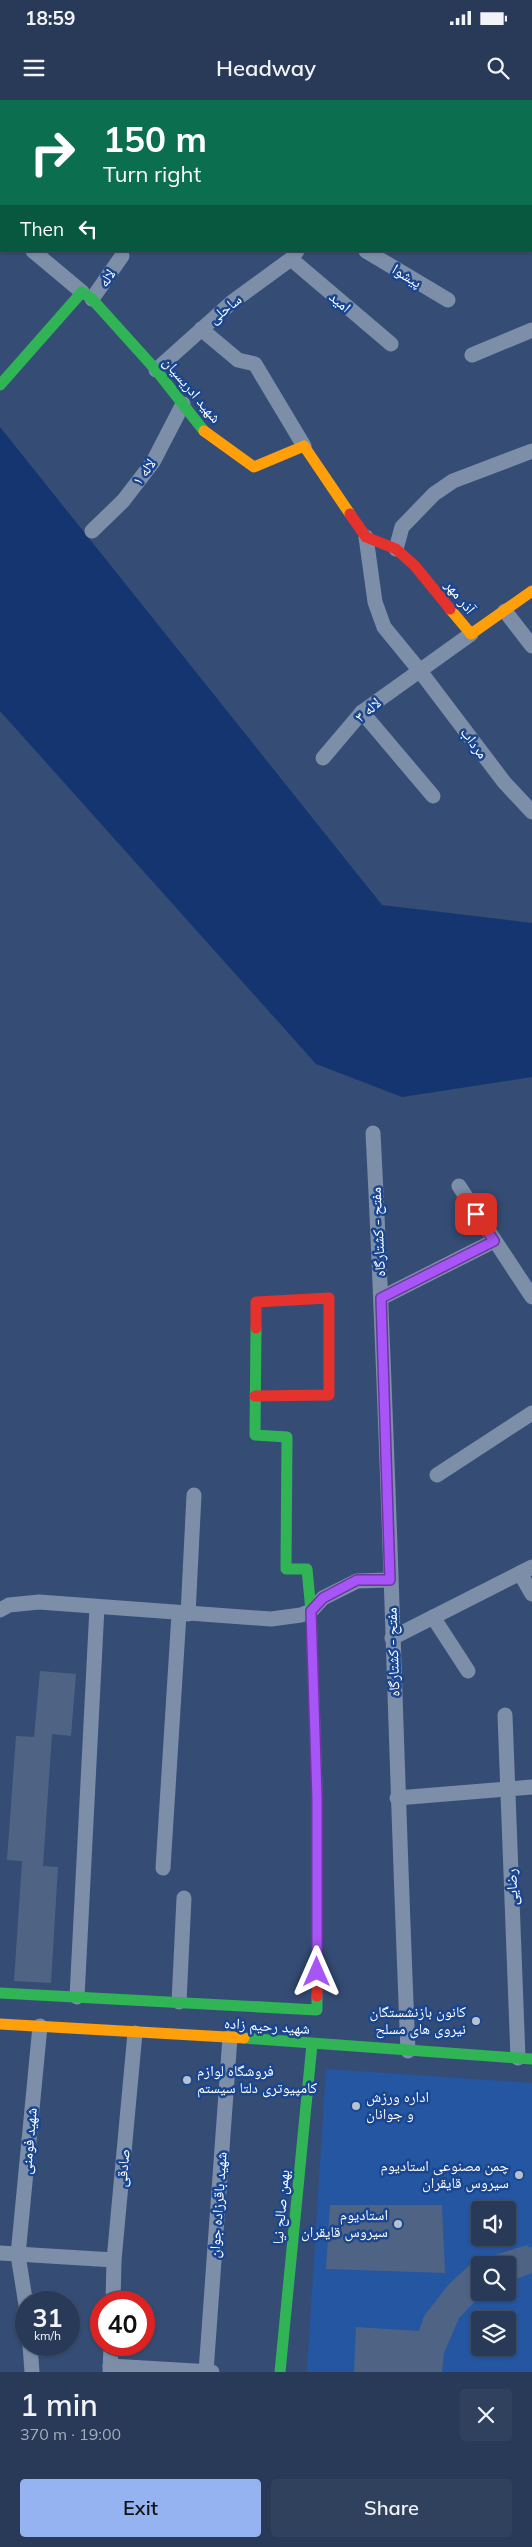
<!DOCTYPE html>
<html lang="en">
<head>
<meta charset="utf-8">
<style>
	body { margin:0; font-family:Mulish,"Noto Naskh Arabic",sans-serif; background:#30415e; color:#f1f3f6; height:100vh; display:flex; flex-direction:column; font-size:19px; white-space:nowrap }
	* { box-sizing:border-box; margin:0 }
	p { font-size:16px; color:#a5adba }
	.icon { flex:none; width:28px; height:28px; fill:none; stroke:currentColor; stroke-width:2; stroke-linecap:round; stroke-linejoin:round }
	.map { position:relative; height:2272px; overflow:hidden }
	.drawer { display:flex; flex-direction:column; background:#283a58; flex:1 }
	.drawer>* { flex:none }
	.banner { position:absolute; left:0px; top:0px; width:532px; height:152px; box-shadow:0 1px 4px #0004,0 0 0 1px #44546e; background:#0b6e4f; color:#fff; overflow:hidden }
	.fabs { position:absolute; left:471px; top:2101px; display:grid; gap:10px }
	.fabs a { display:grid; place-items:center; width:45px; height:45px; border-radius:5px; background:#283a58; box-shadow:0 1px 4px #0004,0 0 0 1px #44546e; font-size:25px }
	.speed { position:absolute; left:15px; top:2191px; display:flex; gap:10px; font-size:25px; font-weight:700; text-align:center }
	.speed>* { display:grid; place-content:center; width:65px; height:65px; border-radius:50%; background:#283a58; box-shadow:0 1px 4px #0004,0 0 0 1px #44546e; line-height:1 }
	.speed small { font-size:12px; font-weight:400 }
	.speed .limit { border:8px solid #d22; background:#fff; color:#111 }
	.pin { position:absolute; display:grid; place-items:center; width:42px; height:42px; color:#fff; margin:-21px; border-radius:10px; box-shadow:0 2px 8px #0006 }
	.me { position:absolute; width:55px; margin:-28px; rotate:0deg; stroke-linejoin:round; filter:drop-shadow(0 0 4px #0008) }
	.turn { display:flex; align-items:center; gap:18px; height:105px; padding:0 20px; font-size:22px }
	.turn .icon { width:65px; height:65px; stroke-width:2.5 }
	.turn b { display:block; font-size:35px; line-height:42px }
	.then { display:flex; align-items:center; height:48px; padding:0 20px; background:#0003; gap:10px; font-size:19px }
	.round { display:grid; place-items:center; flex:none; width:52px; height:52px; border-radius:5px; background:#30415e }
	.overview { display:flex; align-items:center; justify-content:space-between; height:85px; padding:0 20px }
	h1 { font-size:30px; font-weight:600; line-height:38px }
	.button { display:flex; gap:10px; margin-top:auto; padding:10px 20px }
	.button a { flex:1; height:58px; border-radius:5px; background:#95b2f1; color:#111; font-size:20px; font-weight:600; line-height:58px; text-align:center }
	.button a+a { background:#30415e; color:#f1f3f6 }
	.status { display:flex; justify-content:space-between; align-items:center; height:35px; padding:0 25px; background:#283a58; direction:ltr }
	.status svg { height:14px; fill:currentColor }
	header { display:flex; justify-content:space-between; align-items:center; height:65px; padding:0 20px; background:#283a58; font-size:22px; font-weight:600 }
	.map>svg:first-child { display:block }
</style>
</head>
<body>
<div class="status"><b>18:59</b><svg viewBox="0 0 49 12"><path d="M0 12V9h3v3zM5 12V6h3v6zM10 12V3h3v9zM15 12V0h3v12zM26 1h20v11H26zM47 4h2v5h-2z"/></svg></div>
<header><svg class="icon" aria-label="menu" viewBox="0 0 24 24"><path d="M4 6h16M4 12h16M4 18h16"/></svg>Headway<svg class="icon" aria-label="search" viewBox="0 0 24 24"><circle cx="10" cy="10" r="6"/><path d="M15 15l6 6"/></svg></header>
<div class="map">
<svg width="532" height="2272" viewBox="0 0 532 2272">
	<rect width="100%" height="100%" fill="#354d75"/>
	<path fill="#2556a2" fill-rule="evenodd" d="M326 1969 532 1983V2272H307ZM480 2110H508V2138H480ZM480 2165H508V2192H480ZM480 2220H508V2248H480Z"/>
	<path fill="#14356f" d="M0 327 382 805 532 823V977L402 997 316 964 0 611Z"/>
	<g fill="#4f6384">
		<path d="M40 1571 76 1574 71 1636 52 1634 43 1766 58 1767 51 1883 14 1881 22 1761 7 1760 16 1636 34 1637Z"/>
		<path d="M330 2105H442L445 2173 326 2169Z"/>
		<path d="M530 2144 527 2147H532V2173L508 2182V2165H480V2196L459 2218 444 2253 442 2272H354L356 2227 419 2231 424 2216 449 2184 473 2162Z"/>
	</g>
	<g fill="none" stroke-linecap="round" stroke-linejoin="round">
		<g stroke="#7c8ea8" stroke-width="15">
			<path d="M353 0V1"/>
			<path d="M11 1V0"/>
			<path d="M420 1 421 0"/>
			<path d="M0 31 1 27"/>
			<path d="M531 51 532 50"/>
			<path d="M0 130 1 131"/>
			<path d="M33 151 82 192"/>
			<path d="M366 151 448 200"/>
			<path d="M291 159 391 244"/>
			<path d="M92 199 122 156"/>
			<path d="M201 229 238 260 255 264 304 346"/>
			<path d="M472 255 532 230"/>
			<path d="M156 270 232 202 291 159 297 151"/>
			<path d="M92 431 123 401 153 362 183 304"/>
			<path d="M366 437 375 502 384 527 420 571 504 682 532 712"/>
			<path d="M396 449 402 427 434 394 453 381 532 351"/>
			<path d="M505 511 532 546"/>
			<path d="M362 612 433 696"/>
			<path d="M323 658 362 612 471 534"/>
			<path d="M373 1033C389 1339 395 1645 408 1951"/>
			<path d="M459 1086 532 1197"/>
			<path d="M381 1198 494 1141"/>
			<path d="M437 1375 532 1313"/>
			<path d="M520 1473 532 1494"/>
			<path d="M0 1510 9 1505 39 1502 271 1519 301 1515 311 1511 323 1498 357 1481 390 1480"/>
			<path d="M188 1514 194 1395"/>
			<path d="M433 1517 468 1571"/>
			<path d="M392 1538 532 1467"/>
			<path d="M505 1615 518 1958"/>
			<path d="M397 1698 532 1687"/>
			<path d="M163 1768 179 1514"/>
			<path d="M77 1897 97 1507"/>
			<path d="M179 1902 184 1798"/>
			<path d="M0 2153 114 2160"/>
			<path d="M113 2202 114 2160 135 1933"/>
			<path d="M26 2205 18 2155 40 1926"/>
			<path d="M30 2245 32 2272"/>
			<path d="M110 2266 212 2272"/>
			<path d="M110 2272 111 2245"/>
			<path d="M206 2272 230 1937"/>
		</g>
		<g stroke="#30b455" stroke-width="11">
			<path d="M0 285 82 192 92 199 156 270 204 331"/>
			<path d="M256 1228 255 1335 287 1337 286 1469H307L311 1511 317 1688"/>
			<path d="M0 1893 317 1910V1896"/>
			<path d="M244 1938 532 1959"/>
			<path d="M280 2272 312 1944"/>
		</g>
		<g stroke="#ff9f0a" stroke-width="11">
			<path d="M204 331 254 367 304 346 350 414"/>
			<path d="M450 509 471 534 532 491"/>
			<path d="M0 1924 244 1938"/>
		</g>
		<g stroke="#e5322d" stroke-width="11">
			<path d="M350 414 366 437 396 449 415 466 450 509"/>
			<path d="M255 1296 329 1295V1198L256 1202V1228"/>
			<path d="M317 1688V1896"/>
		</g>
	</g>
	<g fill="none" stroke-linecap="round" stroke-linejoin="round">
		<g stroke="#6d37a1" stroke-width="12">
			<path id="route" d="M317 1872V1698L311 1511 323 1498 357 1480H390L381 1198 494 1141 476 1114"/>
		</g>
		<use href="#route" stroke="#a855f7" stroke-width="9"/>
	</g>
	<g fill="#b8c1cf" stroke="#1a4690" stroke-width="2">
		<circle cx="476" cy="1921" r="5"/>
		<circle cx="187" cy="1980" r="5"/>
		<circle cx="356" cy="2006" r="5"/>
		<circle cx="519" cy="2075" r="5"/>
		<circle cx="398" cy="2124" r="5"/>
	</g>
	<g text-anchor="middle" stroke-width="5" stroke-linejoin="round" paint-order="stroke">
		<g font-size="15" fill="#fff" stroke="#1a4690">
			<text transform="translate(407 176) rotate(31)" y="5">پیشوا</text>
			<text transform="translate(107 178) rotate(-56)" y="5">لاله</text>
			<text transform="translate(340 202) rotate(40)" y="5">امید</text>
			<text transform="translate(225 209) rotate(-39)" y="5">ساحلی</text>
			<text transform="translate(192 290) rotate(50)" y="5">شهید ادریسیان</text>
			<text transform="translate(144 372) rotate(-54)" y="5">لاله ۱</text>
			<text transform="translate(460 497) rotate(51)" y="5">آذر مهر</text>
			<text transform="translate(368 610) rotate(-41)" y="5">لاله ۳</text>
			<text transform="translate(474 643) rotate(53)" y="5">مرداب</text>
			<text transform="translate(378 1132) rotate(-93)" y="5">مفتح - کشتارگاه</text>
			<text transform="translate(393 1552) rotate(-92)" y="5">مفتح - کشتارگاه</text>
			<text transform="translate(512 1787) rotate(-92)" y="5">رضایی</text>
			<text transform="translate(267 1926) rotate(4)" y="5">شهید رحیم زاده</text>
			<text transform="translate(29 2041) rotate(-85)" y="5">شهید فومنی</text>
			<text transform="translate(123 2068) rotate(-85)" y="5">صادقی</text>
			<text transform="translate(218 2105) rotate(-86)" y="5">شهید باقرزاده جوان</text>
			<text transform="translate(281 2107) rotate(-85)" y="5">بهمن صالح نیا</text>
		</g>
		<g font-size="15" fill="#fff" stroke="#1a4690" text-anchor="end">
			<text x="466" y="1917">کانون بازنشستگان<tspan x="466" dy="17">نیروی های مسلح</tspan></text>
			<text x="197" y="1976" text-anchor="start">فروشگاه لوازم<tspan x="197" dy="17">کامپیوتری دلتا سیستم</tspan></text>
			<text x="366" y="2002" text-anchor="start">اداره ورزش<tspan x="366" dy="17">و جوانان</tspan></text>
			<text x="509" y="2071">چمن مصنوعی استادیوم<tspan x="509" dy="17">سیروس قایقران</tspan></text>
			<text x="388" y="2120">استادیوم<tspan x="388" dy="17">سیروس قایقران</tspan></text>
		</g>
	</g>
</svg>
<div class="fabs">
<a><svg class="icon" aria-label="sound" viewBox="0 0 24 24"><path d="M4 9h4l5-4v14l-5-4H4zM17 9q2 3 0 6"/></svg></a>
<a><svg class="icon" aria-label="search" viewBox="0 0 24 24"><circle cx="10" cy="10" r="6"/><path d="M15 15l6 6"/></svg></a>
<a><svg class="icon" aria-label="layers" viewBox="0 0 24 24"><path d="M12 4l9 5-9 5-9-5zM3 14l9 5 9-5"/></svg></a>
</div>
<div class="speed"><div>31<small>km/h</small></div><div class="limit">40</div></div>
<div class="pin" style="left:476px;top:1114px;background:#d93025"><svg class="icon" aria-label="arrive" viewBox="0 0 24 24"><path d="M6 21V4h12l-3 4 3 4H6"/></svg></div>
<svg class="me" style="left:317px;top:1872px" viewBox="-20 -20 40 40"><path d="M0-17L14 15 0 8-14 15z" fill="#a855f7" stroke="#fff" stroke-width="4"/></svg>
<div class="banner">
<div class="turn"><svg class="icon" aria-label="right" viewBox="0 0 24 24"><path d="M7 20v-9h11M14 6l5 5-5 5"/></svg><div><b>150 m</b>Turn right</div></div>
<div class="then">Then<svg class="icon" aria-label="left" viewBox="0 0 24 24"><path d="M17 20v-9H6M10 6l-5 5 5 5"/></svg></div>
</div>
</div>
<section class="drawer">
<div class="overview"><div><h1>1 min</h1><p>370 m · 19:00</p></div><a class="round"><svg class="icon" aria-label="close" viewBox="0 0 24 24"><path d="M6 6l12 12M18 6L6 18"/></svg></a></div>
<div class="button"><a>Exit</a><a>Share</a></div>
</section>
</body>
</html>
